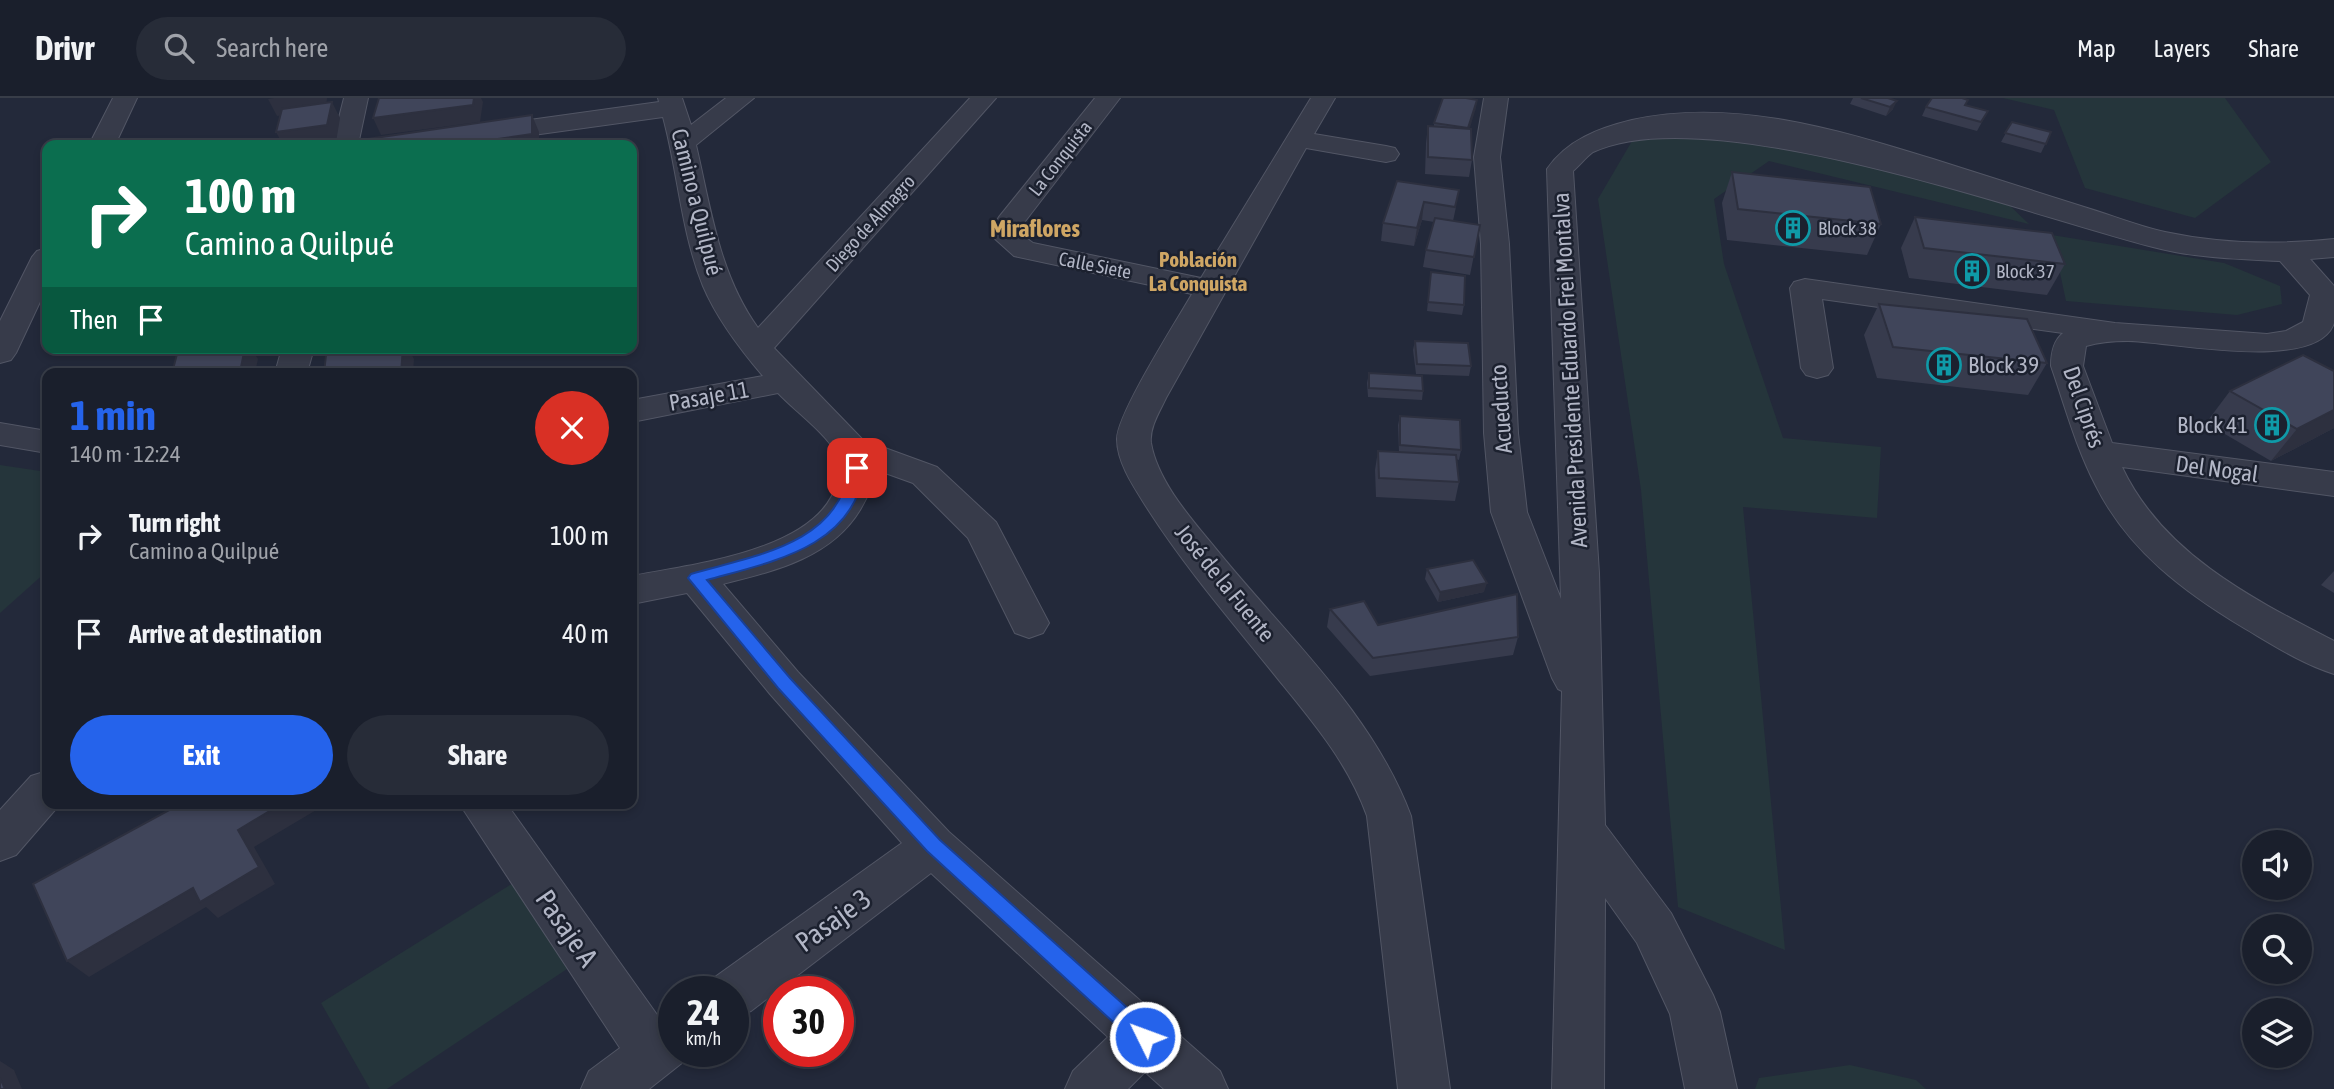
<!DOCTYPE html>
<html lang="en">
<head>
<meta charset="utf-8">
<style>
	body { margin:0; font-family:"Asap Condensed",sans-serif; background:#272c38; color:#f1f3f6; height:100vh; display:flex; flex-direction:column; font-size:26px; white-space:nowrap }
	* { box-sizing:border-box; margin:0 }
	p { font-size:23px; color:#9fa2a9 }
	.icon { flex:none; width:38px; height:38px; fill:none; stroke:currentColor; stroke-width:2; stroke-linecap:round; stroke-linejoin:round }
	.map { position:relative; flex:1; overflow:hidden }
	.sheet { position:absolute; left:42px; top:270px; width:595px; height:441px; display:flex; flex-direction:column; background:#1a1f2c; border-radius:14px; box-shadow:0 4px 10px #0003,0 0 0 2px #383d48 }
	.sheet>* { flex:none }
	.guide { position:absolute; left:42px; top:42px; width:595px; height:214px; border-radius:14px; box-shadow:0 4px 10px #0003,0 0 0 2px #383d48; background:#0b6e4f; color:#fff; overflow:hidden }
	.controls { position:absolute; left:2242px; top:732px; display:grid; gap:14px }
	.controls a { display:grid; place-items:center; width:70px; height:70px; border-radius:50%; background:#1a1f2c; box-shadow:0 4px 10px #0003,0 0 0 2px #383d48; font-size:35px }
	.speed { position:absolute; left:658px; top:878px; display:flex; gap:14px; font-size:35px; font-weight:700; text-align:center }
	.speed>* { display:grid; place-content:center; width:91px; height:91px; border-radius:50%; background:#1a1f2c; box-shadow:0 4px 10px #0003,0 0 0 2px #383d48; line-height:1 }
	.speed small { font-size:18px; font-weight:400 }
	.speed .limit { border:10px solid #d22; background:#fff; color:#111 }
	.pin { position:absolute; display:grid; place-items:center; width:60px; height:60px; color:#fff; margin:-30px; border-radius:14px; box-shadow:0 4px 10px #0006 }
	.me { position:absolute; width:77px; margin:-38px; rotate:312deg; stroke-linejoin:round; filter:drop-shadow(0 0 5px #0008) }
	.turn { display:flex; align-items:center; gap:24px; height:147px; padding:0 28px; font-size:32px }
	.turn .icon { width:91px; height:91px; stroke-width:2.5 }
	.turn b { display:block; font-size:49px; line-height:60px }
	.then { display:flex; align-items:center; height:66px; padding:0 28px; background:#0003; gap:14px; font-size:26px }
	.round { display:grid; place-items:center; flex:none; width:74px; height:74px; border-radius:37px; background:#272c38 }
	.head { display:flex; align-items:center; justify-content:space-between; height:119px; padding:0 28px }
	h1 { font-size:42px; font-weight:700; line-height:52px; color:#2563eb }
	.cta { display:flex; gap:14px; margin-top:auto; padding:14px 28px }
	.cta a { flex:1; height:80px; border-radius:42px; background:#2563eb; color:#fff; font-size:28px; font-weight:700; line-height:80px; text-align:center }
	.cta a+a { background:#272c38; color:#f1f3f6 }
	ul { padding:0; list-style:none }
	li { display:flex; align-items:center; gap:21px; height:98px; padding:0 28px }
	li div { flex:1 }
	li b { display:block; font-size:26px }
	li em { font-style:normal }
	header { display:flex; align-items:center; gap:42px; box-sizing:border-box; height:98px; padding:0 35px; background:#1a1f2c; border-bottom:2px solid #383d48 }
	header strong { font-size:33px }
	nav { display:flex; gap:38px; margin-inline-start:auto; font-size:24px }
	.search { width:490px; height:63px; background:#272c38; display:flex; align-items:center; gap:18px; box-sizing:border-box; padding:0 24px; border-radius:38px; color:#9fa2a9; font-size:26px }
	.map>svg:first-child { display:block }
</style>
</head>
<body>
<header>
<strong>Drivr</strong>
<div class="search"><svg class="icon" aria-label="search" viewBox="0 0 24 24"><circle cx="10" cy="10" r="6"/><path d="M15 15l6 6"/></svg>Search here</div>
<nav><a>Map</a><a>Layers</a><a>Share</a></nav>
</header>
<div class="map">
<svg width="2334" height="991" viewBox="0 0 2334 991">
	<rect width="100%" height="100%" fill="#23293a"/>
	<g fill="#25353b">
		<path d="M2003 0H2225L2271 64 2195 120 2085 90 2054 12Z"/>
		<path d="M1724 27 2006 104 2029 126 1769 63 1714 101 1724 166 1783 340 1881 349 1877 420 1743 409 1785 852 1678 809 1641 392 1598 101 1632 43Z"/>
		<path d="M2052 137 2224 165 2280 188 2282 206 2237 217 2066 203Z"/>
		<path d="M0 367 47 374V473L0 515Z"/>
		<path d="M523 779 579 863 387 991H370L321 905Z"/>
		<path d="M1850 967 1916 982 1926 991H1755L1759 980Z"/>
	</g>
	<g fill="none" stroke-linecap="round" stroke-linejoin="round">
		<g stroke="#525665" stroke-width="2">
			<g id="minor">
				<path d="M113 0H137L115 47H89Z"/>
				<path d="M344 0H368L358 47H332Z"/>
				<path d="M658 0H682L691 27 726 0H754L696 47C711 111 719 176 758 230L970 0H996L774 250 863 342 937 369 996 424 1049 525 1043 535 1029 540 1015 535 968 440 913 385 874 371C874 387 868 398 860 412 831 460 774 473 723 486L798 574 949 734 1220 973 1228 991H1164L1145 974 1128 991H1065L1073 973 1108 939 931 775 751 913 733 919V894H709L715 879 902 745 770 596 687 495 632 506V478C689 467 821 453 837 384 839 375 840 362 835 353 824 334 794 312 778 295L632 324V302L763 278C740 251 717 221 703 188 681 134 678 74 663 19L460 47H393L397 41 406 39 659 4Z"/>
				<path d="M1095 0H1120L1023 126 1022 137 1033 145 1201 180 1311 0H1335L1314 36 1386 48 1395 50 1399 56 1395 62 1386 64 1306 50 1166 300C1160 313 1149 330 1151 345 1158 386 1196 426 1221 457 1289 540 1373 616 1411 718L1450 991H1398L1367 718C1348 665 1313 624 1278 581 1234 526 1187 472 1149 413 1136 392 1117 366 1117 341 1117 316 1177 222 1192 196L1014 158 994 140 995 125 999 119Z"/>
				<path d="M1484 0H1508L1500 59 1509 146 1518 335 1527 414 1561 501 1547 71C1567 42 1599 30 1632 22 1733 0 1836 31 1933 61 1983 77 2034 93 2084 109 2111 117 2138 128 2165 134 2221 146 2278 147 2334 141V159L2310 161 2334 188C2334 199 2334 215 2334 225 2317 276 2168 243 2128 243 2113 243 2100 244 2086 248L2083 268 2112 345 2334 374V398L2122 369C2163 456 2253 501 2334 543V576C2302 566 2273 547 2244 530 2184 494 2128 452 2096 388 2076 350 2065 308 2051 268 2051 255 2053 243 2063 235L1822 201 1833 270 1828 277 1817 280 1806 277 1801 270 1790 190 1794 184 1805 181 2115 225 2267 236 2286 233 2303 224 2310 197 2280 163C2238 161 2194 160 2153 149 2025 116 1709 0 1593 54 1586 59 1580 67 1573 73L1599 475 1605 727 1671 815 1713 897 1720 914 1737 991H1685L1670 916 1637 845 1605 800 1604 991H1552L1562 593 1558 591 1552 580 1491 414 1484 335 1481 146 1474 59Z"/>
				<path d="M47 150V189L16 255 11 262 0 265V223L32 159 37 153Z"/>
				<path d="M282 250H314L307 275H275Z"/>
				<path d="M0 325 47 333V355L0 347Z"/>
				<path d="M47 673V705H61L16 757 0 763V712L31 678Z"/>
				<path d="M459 705H506L660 921 674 916V954H694L692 957 649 991H581L589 973 620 950Z"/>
			</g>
		</g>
		<use href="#minor" fill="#373b4a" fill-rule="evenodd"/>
	</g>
	<g fill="#373b4d">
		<path d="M1853 0H1888L1893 11 1886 18 1850 6Z"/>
		<path d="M1477 2 1469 31 1472 62 1469 79 1425 76 1426 45 1428 28H1434V25Z"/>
		<path d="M1966 7 1988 13 1977 33 1922 18 1926 9Z"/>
		<path d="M2012 24 2051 34 2041 55 2001 44Z"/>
		<path d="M1732 74 1881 126 1867 157 1727 142 1722 105Z"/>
		<path d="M1397 83 1456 109 1453 123 1480 127 1470 177 1423 169 1426 152 1434 124 1422 122 1414 148 1381 143 1383 125Z"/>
		<path d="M1915 119 2065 166 2047 197 1909 180 1901 150Z"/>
		<path d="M1431 174 1464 207 1462 217 1427 213Z"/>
		<path d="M1879 206 2047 265 2028 297 1877 280 1864 237Z"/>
		<path d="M1415 243 1471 268 1469 278 1416 276 1413 252Z"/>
		<path d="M1369 275 1423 293 1422 302 1368 299 1367 285Z"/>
		<path d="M2230 293 2334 330 2271 363 2206 325Z"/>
		<path d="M1400 318 1461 352 1459 362 1456 361 1459 384 1455 403 1376 399 1375 372 1378 353 1399 354 1398 327Z"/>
		<path d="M1427 471 1484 494 1438 504 1425 481Z"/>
		<path d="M2334 473V495L2321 487Z"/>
		<path d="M1330 511 1378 527 1518 539 1513 557 1370 578 1327 529Z"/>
	</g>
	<g fill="#2d303f">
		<path d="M274 0H327L326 10 277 18 268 1Z"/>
		<path d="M474 0H481L483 4 480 24 381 37 373 20Z"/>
		<path d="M1477 2 1476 10 1467 39 1468 30Z"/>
		<path d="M1897 3 1893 11 1886 18 1890 9Z"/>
		<path d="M332 4 340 20 336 44 313 47H283L276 34Z"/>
		<path d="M532 17 539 34V47H456Z"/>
		<path d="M1424 104 1422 122 1414 148 1417 130Z"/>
		<path d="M245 250H251L258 261 255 275H236Z"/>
		<path d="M403 250H408L414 261 413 275H401Z"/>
		<path d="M2334 312V330L2271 363 2297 331Z"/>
		<path d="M1487 485 1484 494 1438 504 1440 494Z"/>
		<path d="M283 705H328L254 749 275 786 218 820 206 809 89 879 67 863 193 790 238 732Z"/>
		<path d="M0 963 14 972 22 991H5L0 980Z"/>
	</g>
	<g fill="#40455a" stroke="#2d303f" stroke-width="2">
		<path d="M379 0H474L473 7 373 20Z"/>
		<path d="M1443 0H1466L1477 2 1468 30 1434 25Z"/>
		<path d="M1861 0H1888L1897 3 1890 9Z"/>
		<path d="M1932 0H1962L1968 2 1965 7 1988 13 1981 24 1926 9Z"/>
		<path d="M332 4 327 27 276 34 282 11Z"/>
		<path d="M532 17V36L456 47H367L368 41Z"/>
		<path d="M2012 24 2051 34 2046 46 2005 35Z"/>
		<path d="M1428 28 1471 31 1472 62 1428 59Z"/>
		<path d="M1732 74 1870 89 1881 126 1738 111Z"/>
		<path d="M1397 83 1459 92 1455 109 1424 104 1417 130 1383 125Z"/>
		<path d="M1915 119 2052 135 2065 166 1924 150Z"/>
		<path d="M1435 120 1480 127 1474 159 1426 152Z"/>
		<path d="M1431 174 1465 178 1464 207 1428 204Z"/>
		<path d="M1879 206 2027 221 2047 265 1893 249Z"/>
		<path d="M1415 243 1468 245 1471 268 1417 266Z"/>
		<path d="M207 250H245L240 274 172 275 177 256Z"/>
		<path d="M362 250H403L401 275H324L326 257Z"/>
		<path d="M2303 257 2334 273V312L2297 331 2230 293Z"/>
		<path d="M1369 275 1422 278 1423 293 1369 290Z"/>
		<path d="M1400 318 1460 322 1461 352 1400 347Z"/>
		<path d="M1378 353 1456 357 1459 384 1379 380Z"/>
		<path d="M1473 462 1487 485 1440 494 1427 471Z"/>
		<path d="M1517 496 1518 539 1373 560 1330 511 1364 503 1378 527Z"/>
		<path d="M182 705H283L238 732 259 769 200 804 193 790 67 863 33 786Z"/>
		<path d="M0 980 5 991H0Z"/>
	</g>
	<path fill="#2563eb" stroke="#184099" stroke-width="2" d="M857 365 864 370C856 449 771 464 707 482L790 580 940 742 1152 932 1155 939 1152 946 1145 949 1137 946 927 753 778 590 688 480 691 476C751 458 840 447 849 370Z"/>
	<defs>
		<g id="building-ring" transform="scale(1.75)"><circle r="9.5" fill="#1c212f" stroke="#0f9aa8" stroke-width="1.5"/><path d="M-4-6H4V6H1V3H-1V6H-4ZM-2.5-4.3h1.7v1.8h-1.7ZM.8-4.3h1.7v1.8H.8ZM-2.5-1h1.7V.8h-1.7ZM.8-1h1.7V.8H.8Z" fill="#0f9aa8"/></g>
	</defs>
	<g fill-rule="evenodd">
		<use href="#building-ring" x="1793" y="130"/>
		<use href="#building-ring" x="1972" y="173"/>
		<use href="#building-ring" x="1944" y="267"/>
		<use href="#building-ring" x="2272" y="327"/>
	</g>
	<g text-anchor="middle" stroke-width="5" stroke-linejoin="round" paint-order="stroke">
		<g font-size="19" fill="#b2b6c6" stroke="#1c212f">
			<text transform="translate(1060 60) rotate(-52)" y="7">La Conquista</text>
			<text transform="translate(870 125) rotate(-48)" y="7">Diego de Almagro</text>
			<text transform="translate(1095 167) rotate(11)" y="7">Calle Siete</text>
		</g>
		<g font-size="19" fill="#b2b6c6" stroke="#1c212f" text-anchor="start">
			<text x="1818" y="137">Block 38</text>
			<text x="1996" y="180">Block 37</text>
		</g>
		<g font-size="21" font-weight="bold" fill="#cfa664" stroke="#1c212f">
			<text x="1198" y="169">Población<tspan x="1198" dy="24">La Conquista</tspan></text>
		</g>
		<g font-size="23" fill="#b2b6c6" stroke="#1c212f">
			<text transform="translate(697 104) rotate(76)" y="8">Camino a Quilpué</text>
			<text transform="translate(1570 272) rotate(-93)" y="8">Avenida Presidente Eduardo Frei Montalva</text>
			<text transform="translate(709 298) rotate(-10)" y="8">Pasaje 11</text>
			<text transform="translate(2084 309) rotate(71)" y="8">Del Ciprés</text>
			<text transform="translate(1501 311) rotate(-94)" y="8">Acueducto</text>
			<text transform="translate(2217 371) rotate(8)" y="8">Del Nogal</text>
			<text transform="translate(1225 485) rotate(51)" y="8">José de la Fuente</text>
		</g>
		<g font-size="23" fill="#b2b6c6" stroke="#1c212f" text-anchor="start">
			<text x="1968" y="275">Block 39</text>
			<text x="2248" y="335" text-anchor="end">Block 41</text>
		</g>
		<g font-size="24" font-weight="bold" fill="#cfa664" stroke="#1c212f">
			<text x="1035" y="139">Miraflores</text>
		</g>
		<g font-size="28" fill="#b2b6c6" stroke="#1c212f">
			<text transform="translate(833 822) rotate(-36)" y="10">Pasaje 3</text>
			<text transform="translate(567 830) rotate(55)" y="10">Pasaje A</text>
		</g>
	</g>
</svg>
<div class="controls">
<a><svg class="icon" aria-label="sound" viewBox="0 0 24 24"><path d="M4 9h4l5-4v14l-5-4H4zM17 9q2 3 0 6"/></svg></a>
<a><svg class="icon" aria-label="search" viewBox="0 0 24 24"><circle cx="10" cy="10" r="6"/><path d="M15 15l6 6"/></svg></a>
<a><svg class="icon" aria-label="layers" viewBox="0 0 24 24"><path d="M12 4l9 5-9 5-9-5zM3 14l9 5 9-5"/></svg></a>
</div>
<div class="speed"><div>24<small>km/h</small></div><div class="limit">30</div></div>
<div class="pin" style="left:857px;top:370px;background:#d93025"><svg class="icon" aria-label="arrive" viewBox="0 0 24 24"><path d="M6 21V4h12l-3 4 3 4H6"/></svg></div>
<svg class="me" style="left:1145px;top:939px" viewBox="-20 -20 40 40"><circle r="17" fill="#2563eb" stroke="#fff" stroke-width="3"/><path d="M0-11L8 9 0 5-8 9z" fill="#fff"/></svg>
<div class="guide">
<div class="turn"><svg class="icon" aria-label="right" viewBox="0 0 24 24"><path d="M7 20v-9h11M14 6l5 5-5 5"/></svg><div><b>100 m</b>Camino a Quilpué</div></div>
<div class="then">Then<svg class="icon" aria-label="arrive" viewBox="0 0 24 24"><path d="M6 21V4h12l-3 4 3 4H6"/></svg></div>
</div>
<section class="sheet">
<div class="head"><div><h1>1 min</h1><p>140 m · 12:24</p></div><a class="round" style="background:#d93025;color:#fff"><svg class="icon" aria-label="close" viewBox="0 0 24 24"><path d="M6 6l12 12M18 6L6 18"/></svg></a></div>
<ul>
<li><svg class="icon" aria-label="right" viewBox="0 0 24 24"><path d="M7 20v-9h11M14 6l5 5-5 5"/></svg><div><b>Turn right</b><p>Camino a Quilpué</p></div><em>100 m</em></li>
<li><svg class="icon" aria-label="arrive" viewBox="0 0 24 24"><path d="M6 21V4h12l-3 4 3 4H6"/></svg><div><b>Arrive at destination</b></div><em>40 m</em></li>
</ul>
<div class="cta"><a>Exit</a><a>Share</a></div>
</section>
</div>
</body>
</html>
